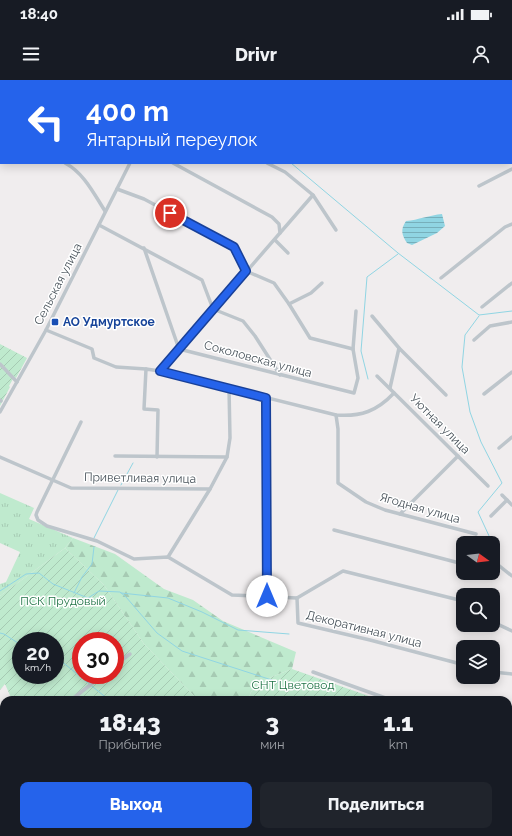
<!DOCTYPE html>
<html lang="ru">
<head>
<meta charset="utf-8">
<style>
	body { margin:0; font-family:Raleway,sans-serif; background:#20242c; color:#f1f3f6; height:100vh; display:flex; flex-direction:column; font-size:15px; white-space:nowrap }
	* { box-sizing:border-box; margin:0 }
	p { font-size:13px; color:#9ea1a6 }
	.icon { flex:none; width:22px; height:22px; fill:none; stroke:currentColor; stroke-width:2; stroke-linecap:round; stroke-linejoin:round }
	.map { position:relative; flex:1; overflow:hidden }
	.panel { position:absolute; left:0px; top:616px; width:512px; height:140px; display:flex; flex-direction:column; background:#171b24; border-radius:12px 12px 0 0; box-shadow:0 2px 10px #0003 }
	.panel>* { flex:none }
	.hud { position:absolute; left:0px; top:0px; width:512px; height:84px; box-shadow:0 2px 10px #0003; background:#2563eb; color:#fff; overflow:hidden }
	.needle { width:26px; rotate:105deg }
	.buttons { position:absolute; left:456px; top:456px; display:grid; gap:8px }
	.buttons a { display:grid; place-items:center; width:44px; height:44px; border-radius:8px; background:#171b24; box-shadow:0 2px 10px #0003; font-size:20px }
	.speed { position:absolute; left:12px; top:552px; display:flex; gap:8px; font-size:20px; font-weight:700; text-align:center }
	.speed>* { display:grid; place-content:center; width:52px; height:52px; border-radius:50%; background:#171b24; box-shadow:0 2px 10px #0003; line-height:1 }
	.speed small { font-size:10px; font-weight:400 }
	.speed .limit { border:6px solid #d22; background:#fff; color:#111 }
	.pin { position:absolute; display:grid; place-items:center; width:34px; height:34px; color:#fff; margin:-17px; border:2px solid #fff; border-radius:50%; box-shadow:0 1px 4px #0007 }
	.me { position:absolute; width:44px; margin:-22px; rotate:0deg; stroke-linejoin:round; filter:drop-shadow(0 0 3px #0008) }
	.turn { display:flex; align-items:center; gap:14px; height:84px; padding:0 20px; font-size:18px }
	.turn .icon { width:52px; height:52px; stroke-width:2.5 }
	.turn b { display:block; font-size:28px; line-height:34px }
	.eta { display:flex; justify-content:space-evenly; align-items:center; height:68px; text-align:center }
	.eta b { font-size:24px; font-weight:800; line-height:28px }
	.cta { display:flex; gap:8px; margin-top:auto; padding:8px 20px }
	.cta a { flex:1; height:46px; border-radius:8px; background:#2563eb; color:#fff; font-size:16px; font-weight:800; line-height:46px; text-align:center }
	.cta a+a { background:#20242c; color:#f1f3f6 }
	.status { display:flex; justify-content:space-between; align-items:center; height:28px; padding:0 20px; background:#171b24; direction:ltr }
	.status svg { height:11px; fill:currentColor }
	header { display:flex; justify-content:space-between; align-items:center; height:52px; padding:0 20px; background:#171b24; font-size:18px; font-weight:800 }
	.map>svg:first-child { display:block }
</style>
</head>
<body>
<div class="status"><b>18:40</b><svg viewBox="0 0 49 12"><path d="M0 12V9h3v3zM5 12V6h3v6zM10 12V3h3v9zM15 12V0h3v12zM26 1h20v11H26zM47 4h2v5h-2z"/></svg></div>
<header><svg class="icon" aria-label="menu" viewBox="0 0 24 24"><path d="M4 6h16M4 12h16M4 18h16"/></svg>Drivr<svg class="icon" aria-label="person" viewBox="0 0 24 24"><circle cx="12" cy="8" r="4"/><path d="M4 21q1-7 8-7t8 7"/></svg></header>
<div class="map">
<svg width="512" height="756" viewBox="0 0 512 756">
	<defs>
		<pattern id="grass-tufts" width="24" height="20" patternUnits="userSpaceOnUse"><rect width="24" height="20" fill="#bfeace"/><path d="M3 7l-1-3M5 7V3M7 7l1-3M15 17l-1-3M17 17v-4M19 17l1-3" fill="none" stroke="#a6cab3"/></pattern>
		<pattern id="forest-firs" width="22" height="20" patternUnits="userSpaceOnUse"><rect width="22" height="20" fill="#bfeace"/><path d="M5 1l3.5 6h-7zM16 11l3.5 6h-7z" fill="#a6cab3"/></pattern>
		<pattern id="garden-furrows" width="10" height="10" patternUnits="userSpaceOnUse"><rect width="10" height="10" fill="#bfeace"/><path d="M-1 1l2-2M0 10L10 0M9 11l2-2" fill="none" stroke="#a6cab3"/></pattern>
		<pattern id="water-rules" width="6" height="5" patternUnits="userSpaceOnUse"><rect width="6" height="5" fill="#90d5e3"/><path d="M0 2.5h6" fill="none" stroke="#77afbb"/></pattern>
	</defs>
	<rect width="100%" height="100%" fill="#f0edee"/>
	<g fill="url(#grass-tufts)">
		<path d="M0 413 34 428 29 439 73 458 65 468 0 516V504L6 502 20 472 0 463Z"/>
		<path d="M508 735 512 737V756H453L455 752H508Z"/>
	</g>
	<path fill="url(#forest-firs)" d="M73 458 115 474 164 509 193 520 223 541 296 572 292 589 259 602 251 612 248 620H198L144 564 104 505 65 468Z"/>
	<g fill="url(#garden-furrows)" fill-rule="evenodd">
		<path d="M0 264 27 278 16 298 14 297 9 306 10 307 0 326Z"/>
		<path d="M65 468 104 505 144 564 198 620H12L5 604 0 610V516ZM21 561H55V595H21ZM81 561H115V595H81Z"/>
		<path d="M292 589 380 620H248L251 612 259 602Z"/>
		<path d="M4 665V752H59L61 756H0V670Z"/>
		<path d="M74 752H454L453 756H76Z"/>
	</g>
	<path fill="url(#water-rules)" d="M442 134 445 146 437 153 412 165 407 163C402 155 400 150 406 141 418 140 430 135 442 134Z"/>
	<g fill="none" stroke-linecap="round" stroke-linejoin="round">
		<g stroke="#90d5e3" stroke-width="1">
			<path d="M193 0 194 1"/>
			<path d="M291 83 398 173 479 235 512 231"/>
			<path d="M479 236 465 255 462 287 470 332 481 362 502 403 478 432 490 458 491 463"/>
			<path d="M368 299 361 271 367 197 398 174"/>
			<path d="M121 405 133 383"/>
			<path d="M94 458 118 410"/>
			<path d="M493 475 494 479"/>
			<path d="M0 511 26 494 39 493 53 504 88 518 99 511 120 512 126 517 157 553 182 571 278 602"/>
			<path d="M74 513 82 497 92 484 94 467"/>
			<path d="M121 513 168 518 202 532 238 550 289 554"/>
			<path d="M0 553 4 554 21 565"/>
			<path d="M55 576 109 620"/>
			<path d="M167 752 169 756"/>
		</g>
		<g stroke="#bdc5cb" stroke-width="3.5">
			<path d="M32 0 33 1"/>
			<path d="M110 0V1"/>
			<path d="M421 0 422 1"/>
			<path d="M204 1 206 0"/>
			<path d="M384 1 389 0"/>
			<path d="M0 8 1 9"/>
			<path d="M511 37H512"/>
			<path d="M0 52H1"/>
			<path d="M65 83C84 93 94 114 105 131"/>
			<path d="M173 83 272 137 279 144 280 153"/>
			<path d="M267 83 285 92 313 115 336 150"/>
			<path d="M479 106 512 89"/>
			<path d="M117 109 144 119 234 167 246 191 274 203 289 224 310 258 353 269"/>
			<path d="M99 145 202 200 213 229 243 241 255 256 280 295"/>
			<path d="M275 160 288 173"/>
			<path d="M144 168 179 269 354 313 358 298 353 269 356 231"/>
			<path d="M441 198 505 147 512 144"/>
			<path d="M289 224 311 213 322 203"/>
			<path d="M482 227 512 203"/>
			<path d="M372 236 399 268 446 315"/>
			<path d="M46 250 92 269 94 278 116 287 146 289"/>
			<path d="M474 260 490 246 512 242"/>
			<path d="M0 284 17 302"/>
			<path d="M160 291 313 115"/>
			<path d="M377 296 488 406"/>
			<path d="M390 308 399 268"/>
			<path d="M484 314 512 292"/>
			<path d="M266 318 267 516"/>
			<path d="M0 320 1 321"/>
			<path d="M0 332 46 250 130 83"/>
			<path d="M336 335 338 349V403L366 422 385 430 476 454"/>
			<path d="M81 342 37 432 36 435 38 440 47 446 97 461 134 479 168 477 232 515 297 518"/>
			<path d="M499 368 512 357"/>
			<path d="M115 376 227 377"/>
			<path d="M0 377 71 408 210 409"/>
			<path d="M157 377 158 330 144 329 146 289 160 291 336 335C361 337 377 331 394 313"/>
			<path d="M502 415 512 425"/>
			<path d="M400 434 458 376"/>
			<path d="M491 436 507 420"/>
			<path d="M334 450 463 484"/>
			<path d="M168 477 210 409 227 377 230 358 229 308"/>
			<path d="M497 484 512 496"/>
			<path d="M297 518 298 543 370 560 457 583"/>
			<path d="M297 518 343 491 463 521"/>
			<path d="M493 542 512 551"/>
			<path d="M115 585 130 574"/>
			<path d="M313 592 391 620"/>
			<path d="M493 592 512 594"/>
			<path d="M71 620 103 595"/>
			<path d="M508 646 512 645"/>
			<path d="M0 658 4 661"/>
			<path d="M0 690H4"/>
			<path d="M508 708 512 705"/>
			<path d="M68 752 70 756"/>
			<path d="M17 756 20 752"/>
		</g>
	</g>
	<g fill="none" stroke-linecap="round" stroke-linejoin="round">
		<g stroke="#184099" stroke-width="10">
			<path id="route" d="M170 133 234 167 246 191 160 291 266 318 267 516"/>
		</g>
		<use href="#route" stroke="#2563eb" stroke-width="7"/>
	</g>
	<rect fill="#1a4fb4" stroke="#fff" stroke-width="1.5" x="51" y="238" width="8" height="8" rx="2"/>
	<g text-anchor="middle" stroke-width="3" stroke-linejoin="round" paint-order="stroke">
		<g font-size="12" fill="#475159" stroke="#fff">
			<text transform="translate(58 204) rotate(-63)" y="4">Сельская улица</text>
			<text transform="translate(258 279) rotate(15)" y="4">Соколовская улица</text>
			<text transform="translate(440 344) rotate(45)" y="4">Уютная улица</text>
			<text transform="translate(140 398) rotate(1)" y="4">Приветливая улица</text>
			<text transform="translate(420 428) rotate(16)" y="4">Ягодная улица</text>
			<text transform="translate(364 549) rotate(14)" y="4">Декоративная улица</text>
		</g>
		<g font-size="12" font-weight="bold" fill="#164399" stroke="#fff" text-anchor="start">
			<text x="63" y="246">АО Удмуртское</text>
		</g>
		<g font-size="12" fill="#1f7345" stroke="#fff">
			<text x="63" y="525">ПСК Прудовый</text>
			<text x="293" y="609">СНТ Цветовод</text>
		</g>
	</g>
</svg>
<div class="buttons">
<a><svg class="needle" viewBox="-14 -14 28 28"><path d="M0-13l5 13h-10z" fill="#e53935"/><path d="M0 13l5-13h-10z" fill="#9ea1a6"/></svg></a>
<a><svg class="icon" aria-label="search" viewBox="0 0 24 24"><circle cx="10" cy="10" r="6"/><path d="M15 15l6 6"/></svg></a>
<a><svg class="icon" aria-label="layers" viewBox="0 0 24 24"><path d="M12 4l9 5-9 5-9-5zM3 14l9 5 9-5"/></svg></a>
</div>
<div class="speed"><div>20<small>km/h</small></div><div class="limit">30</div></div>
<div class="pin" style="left:170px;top:133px;background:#d93025"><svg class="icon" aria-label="arrive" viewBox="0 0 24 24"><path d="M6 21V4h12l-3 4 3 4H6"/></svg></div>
<svg class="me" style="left:267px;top:516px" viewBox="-20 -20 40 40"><circle r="19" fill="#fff"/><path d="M0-13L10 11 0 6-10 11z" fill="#2563eb"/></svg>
<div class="hud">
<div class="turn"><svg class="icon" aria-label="left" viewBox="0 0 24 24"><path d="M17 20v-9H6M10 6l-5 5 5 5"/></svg><div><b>400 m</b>Янтарный переулок</div></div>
</div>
<section class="panel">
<div class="eta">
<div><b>18:43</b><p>Прибытие</p></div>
<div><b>3</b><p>мин</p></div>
<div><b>1.1</b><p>km</p></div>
</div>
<div class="cta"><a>Выход</a><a>Поделиться</a></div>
</section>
</div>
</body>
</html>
